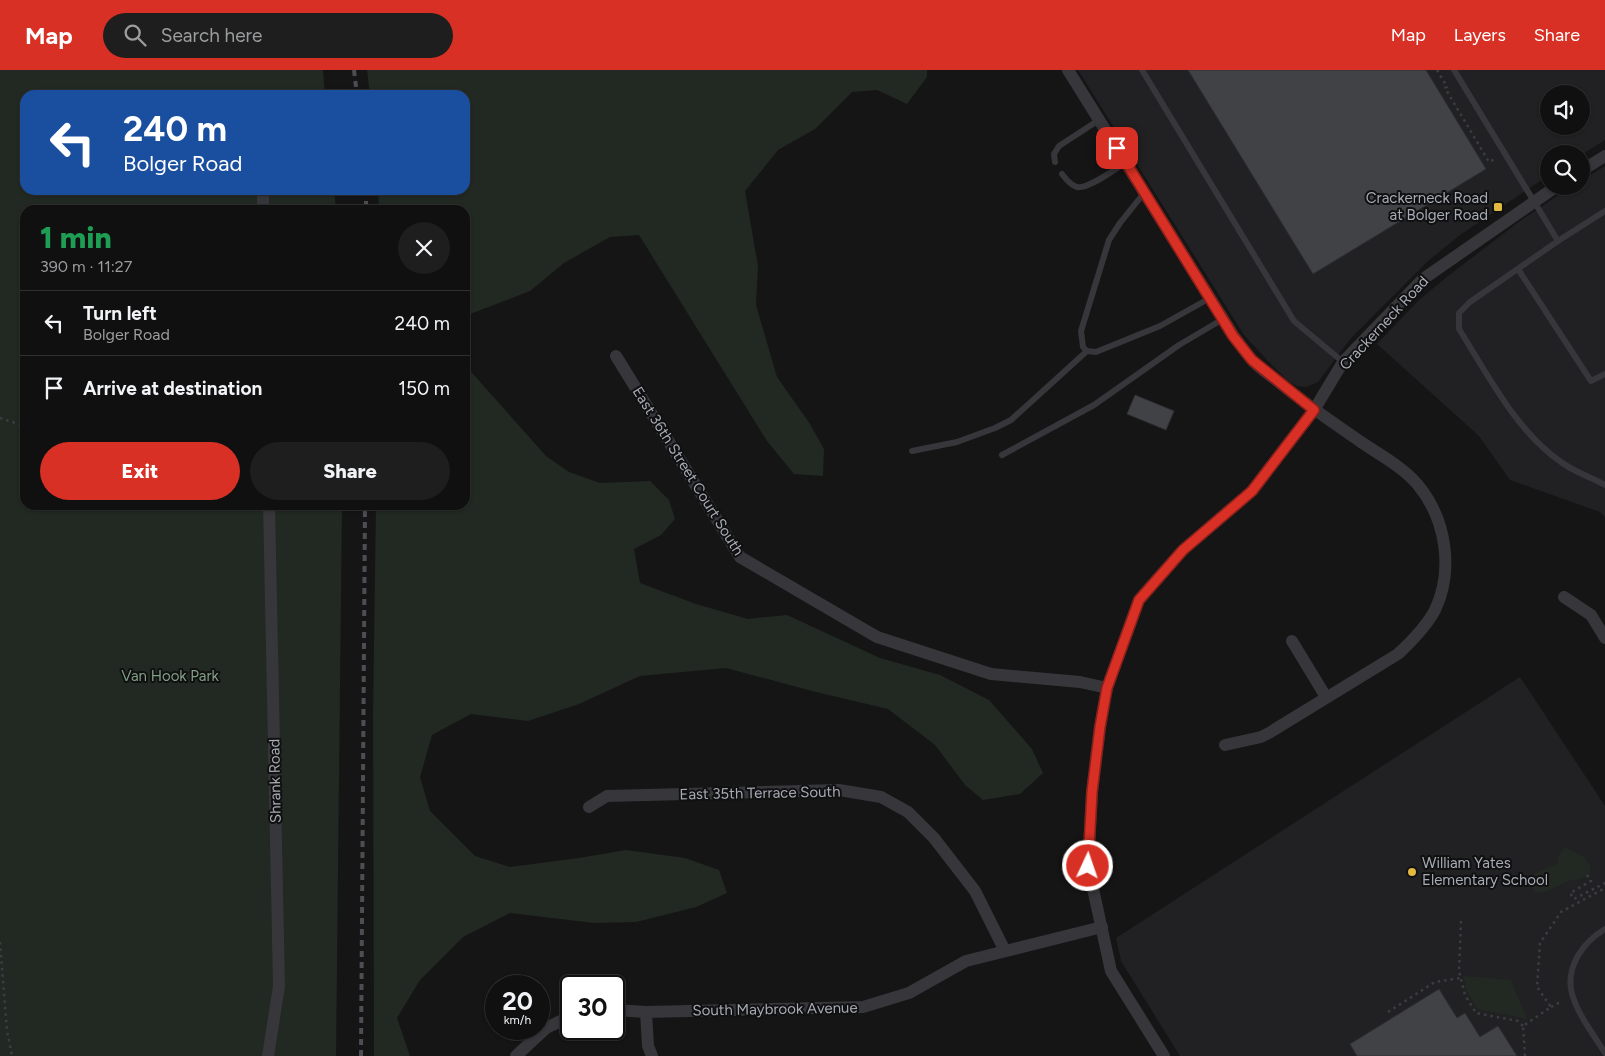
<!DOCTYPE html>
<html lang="en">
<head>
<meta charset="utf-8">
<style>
	body { margin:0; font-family:Figtree,sans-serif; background:#1e1e1e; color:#f1f3f6; height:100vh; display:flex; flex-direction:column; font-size:19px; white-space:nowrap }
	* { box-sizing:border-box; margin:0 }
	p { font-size:16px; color:#9c9d9f }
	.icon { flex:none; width:28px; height:28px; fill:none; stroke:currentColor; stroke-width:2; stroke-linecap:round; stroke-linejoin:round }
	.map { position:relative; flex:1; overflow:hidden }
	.drawer { position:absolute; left:20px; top:135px; width:450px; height:305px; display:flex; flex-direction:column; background:#101010; border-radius:15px; box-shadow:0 1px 4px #0004,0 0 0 1px #303030 }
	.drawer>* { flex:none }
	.guide { position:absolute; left:20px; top:20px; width:450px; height:105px; border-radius:15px; box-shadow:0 1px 4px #0004,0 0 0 1px #303030; background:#1a4fa0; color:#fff; overflow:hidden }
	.controls { position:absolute; left:1540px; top:15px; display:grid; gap:10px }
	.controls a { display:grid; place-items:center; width:50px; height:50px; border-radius:50%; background:#101010; box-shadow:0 1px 4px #0004,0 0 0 1px #303030; font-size:25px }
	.speed { position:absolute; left:485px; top:905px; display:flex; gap:10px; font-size:25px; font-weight:700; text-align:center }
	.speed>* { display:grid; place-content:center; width:65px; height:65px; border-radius:50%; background:#101010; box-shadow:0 1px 4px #0004,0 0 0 1px #303030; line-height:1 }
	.speed small { font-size:12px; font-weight:400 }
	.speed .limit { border:2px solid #111; border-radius:8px; background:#fff; color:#111 }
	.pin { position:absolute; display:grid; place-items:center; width:42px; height:42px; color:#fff; margin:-21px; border-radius:10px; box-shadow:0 2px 8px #0006 }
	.me { position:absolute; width:55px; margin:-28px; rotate:3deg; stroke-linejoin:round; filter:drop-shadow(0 0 4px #0008) }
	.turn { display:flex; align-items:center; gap:18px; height:105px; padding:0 20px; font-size:22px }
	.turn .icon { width:65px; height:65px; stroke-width:2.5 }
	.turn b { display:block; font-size:35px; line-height:42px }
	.round { display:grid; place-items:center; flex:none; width:52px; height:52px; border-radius:26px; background:#1e1e1e }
	.head { display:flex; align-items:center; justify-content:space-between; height:85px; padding:0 20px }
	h1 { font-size:30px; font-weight:800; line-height:38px; color:#1e9e55 }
	.primary-button { display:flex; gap:10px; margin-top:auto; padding:10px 20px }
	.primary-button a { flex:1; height:58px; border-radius:30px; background:#d93025; color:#fff; font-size:20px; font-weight:800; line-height:58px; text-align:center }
	.primary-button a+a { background:#1e1e1e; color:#f1f3f6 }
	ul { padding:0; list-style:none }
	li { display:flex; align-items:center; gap:15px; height:65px; padding:0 20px; border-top:1px solid #303030 }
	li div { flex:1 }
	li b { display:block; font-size:19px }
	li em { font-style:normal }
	header { display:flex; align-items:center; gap:30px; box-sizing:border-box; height:70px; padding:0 25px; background:#d93025; color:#fff }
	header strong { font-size:24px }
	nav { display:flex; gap:28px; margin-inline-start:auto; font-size:18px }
	.search { width:350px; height:45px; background:#1e1e1e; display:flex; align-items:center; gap:12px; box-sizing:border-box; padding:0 18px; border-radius:28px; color:#9c9d9f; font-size:19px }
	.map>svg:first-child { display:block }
</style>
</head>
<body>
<header>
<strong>Map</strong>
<div class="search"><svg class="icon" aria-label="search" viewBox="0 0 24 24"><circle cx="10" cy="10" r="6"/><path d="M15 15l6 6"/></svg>Search here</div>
<nav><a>Map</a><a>Layers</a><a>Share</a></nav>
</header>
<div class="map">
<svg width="1605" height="986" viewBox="0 0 1605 986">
	<rect width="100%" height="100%" fill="#151516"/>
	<g fill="#212123" fill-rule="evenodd">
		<path d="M1078 0H1605V70L1581 85 1549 84V105L1460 165 1427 192 1351 268 1318 312 1306 317 1297 316 1288 311 1268 291 1244 265ZM1549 24H1581V56H1549Z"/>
		<path d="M1605 96V447L1600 442 1510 410 1479 366 1377 274 1419 230 1448 206 1520 151 1572 116H1581V111Z"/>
		<path d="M1520 607 1605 736V986H1180L1121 891 1116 868Z"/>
	</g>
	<g fill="#212922">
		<path d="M0 0H323L325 25H25V120H334L336 140H25V435H342L336 986H0Z"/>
		<path d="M367 0H927V7L907 34 877 20 852 22 815 59 778 80 745 121 758 196 756 235 777 307 810 354 824 379 823 406 794 404 767 371 639 165 610 167 564 193 530 221 465 246V140H379L378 120H465V25H370Z"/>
		<path d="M465 295 546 386 569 402 600 413 650 411 669 430 675 449 661 465 634 479 640 513 696 534 748 549 787 545 880 588 940 605 989 630 1032 679 1043 703 1020 724 983 730 965 715 935 675 888 639 816 622 726 598 640 606 579 634 528 651 471 644 432 665 420 707 430 741 475 786 510 797 579 788 626 780 685 788 719 800 727 823 696 837 636 852 594 853 510 843 463 867 420 910 397 948 410 986H374L373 643 376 435H465Z"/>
		<path d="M1565 777 1584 787 1591 798 1590 803 1584 808 1569 811 1545 822 1534 823 1532 805 1558 793 1559 785Z"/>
		<path d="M1463 906 1511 910 1527 949 1478 939 1467 922Z"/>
	</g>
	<g fill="#414246" stroke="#2f2f32">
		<path d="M1188 0H1426L1486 99 1313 204Z"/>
		<path d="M1135 325 1174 341 1166 360 1127 344Z"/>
		<path d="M1439 919 1457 948 1465 943 1480 967 1498 956 1517 986H1357L1350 974Z"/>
	</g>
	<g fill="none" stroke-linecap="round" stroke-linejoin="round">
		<g stroke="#3c3d42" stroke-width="2.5" stroke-dasharray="2.5 4" stroke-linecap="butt">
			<path d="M1437 0 1447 17 1445 18 1489 92 1495 89 1496 91"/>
			<path d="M0 348 25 356"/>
			<path d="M1587 805 1591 811 1570 823 1574 829 1605 813"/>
			<path d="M1461 851 1459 901 1465 925 1476 943 1518 951 1523 956"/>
			<path d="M0 872 7 961 12 986"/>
			<path d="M1551 937 1562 931"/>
			<path d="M1388 942 1435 912 1461 908"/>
			<path d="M1525 986 1523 956 1551 937 1537 917 1540 873 1561 842 1605 818"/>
		</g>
		<g stroke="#36363b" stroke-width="6">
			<path d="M1142 0 1294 251 1343 292"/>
			<path d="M1454 0 1558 171 1470 232 1459 243V259C1488 305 1516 361 1561 392 1574 402 1591 407 1605 415"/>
			<path d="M1055 92 1054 84 1059 76 1099 50"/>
			<path d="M1062 104C1066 109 1070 115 1077 117 1089 119 1115 99 1126 92"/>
			<path d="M1144 123 1120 153 1109 170 1081 261 1083 277 1087 281 1096 282 1160 256 1210 228"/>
			<path d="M1558 171 1605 141"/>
			<path d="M1518 199 1591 311 1605 304"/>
			<path d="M912 381 957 372 995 358 1011 350 1087 281"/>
			<path d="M1002 385 1094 335 1179 275 1223 249"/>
			<path d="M1605 859C1583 872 1565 897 1572 924 1578 945 1594 965 1605 983"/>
		</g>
		<g stroke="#36363b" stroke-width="12">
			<path d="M1068 0 1233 265C1239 273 1245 282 1252 290 1258 297 1267 303 1275 309 1302 332 1331 351 1361 372 1380 385 1403 397 1418 415 1446 449 1454 500 1435 540 1426 557 1412 571 1398 584L1269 663 1261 667 1225 675"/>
			<path d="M1581 101 1605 86"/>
			<path d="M263 120V140"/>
			<path d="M616 286 740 487 877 567 991 604 1080 612 1107 618"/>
			<path d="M1564 527 1591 545 1605 568"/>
			<path d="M1292 571 1326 627"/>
			<path d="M589 737 607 726 839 720 881 727 908 742 934 768 975 821 1005 881"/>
			<path d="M614 940 646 942 863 937 909 923 966 891 1102 857"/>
			<path d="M646 942 648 976 652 986"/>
			<path d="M268 986 279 916 269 435"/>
			<path d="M516 986 546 958 571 946"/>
			<path d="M1164 986 1111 901 1088 796 1092 722 1100 657 1107 618 1139 530 1183 480 1252 421 1314 340 1343 292 1423 209 1557 116"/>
		</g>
		<g stroke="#4d4e54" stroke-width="4" stroke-dasharray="6 5" stroke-linecap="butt">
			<path d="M354 0 357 25"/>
			<path d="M366 120V140"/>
			<path d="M361 986 365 435"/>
		</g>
	</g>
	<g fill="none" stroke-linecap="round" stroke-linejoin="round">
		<g stroke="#8d1f18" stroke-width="12">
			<path id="route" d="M1088 796 1092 722 1100 657 1107 618 1139 530 1183 480 1252 421 1314 340 1252 290 1233 266 1117 78"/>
		</g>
		<use href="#route" stroke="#d93025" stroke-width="9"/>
	</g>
	<g fill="#e2b840" stroke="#101011" stroke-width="2">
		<rect x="1493" y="132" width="10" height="10" rx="2.5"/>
		<circle cx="1412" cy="802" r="5"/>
	</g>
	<g text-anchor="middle" stroke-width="4" stroke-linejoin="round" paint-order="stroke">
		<g font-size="15" fill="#a7abb5" stroke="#101011" text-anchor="end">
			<text x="1488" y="133">Crackerneck Road<tspan x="1488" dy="17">at Bolger Road</tspan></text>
			<text x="1422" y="798" text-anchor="start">William Yates<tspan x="1422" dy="17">Elementary School</tspan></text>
		</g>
		<g font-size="15" fill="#a7abb5" stroke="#101011">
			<text transform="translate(1384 253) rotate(-47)" y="5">Crackerneck Road</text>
			<text transform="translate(688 401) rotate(58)" y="5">East 36th Street Court South</text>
			<text transform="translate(275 711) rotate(-91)" y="5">Shrank Road</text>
			<text transform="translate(760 723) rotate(-1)" y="5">East 35th Terrace South</text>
			<text transform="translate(775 939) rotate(-1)" y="5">South Maybrook Avenue</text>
		</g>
		<g font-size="15" fill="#809f84" stroke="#101011">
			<text x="170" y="611">Van Hook Park</text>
		</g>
	</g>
</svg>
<div class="controls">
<a><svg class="icon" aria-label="sound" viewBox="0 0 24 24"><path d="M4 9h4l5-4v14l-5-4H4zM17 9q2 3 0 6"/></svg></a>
<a><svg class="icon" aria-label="search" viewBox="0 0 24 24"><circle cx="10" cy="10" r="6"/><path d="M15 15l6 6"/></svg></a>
</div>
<div class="speed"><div>20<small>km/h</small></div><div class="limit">30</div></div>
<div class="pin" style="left:1117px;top:78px;background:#d93025"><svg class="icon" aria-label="arrive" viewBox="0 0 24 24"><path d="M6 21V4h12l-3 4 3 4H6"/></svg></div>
<svg class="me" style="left:1088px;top:796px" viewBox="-20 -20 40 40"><circle r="17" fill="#d93025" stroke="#fff" stroke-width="3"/><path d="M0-11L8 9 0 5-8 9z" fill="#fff"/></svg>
<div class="guide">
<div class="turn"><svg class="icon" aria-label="left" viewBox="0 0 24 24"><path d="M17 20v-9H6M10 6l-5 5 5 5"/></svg><div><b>240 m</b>Bolger Road</div></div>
</div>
<section class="drawer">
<div class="head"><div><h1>1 min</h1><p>390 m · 11:27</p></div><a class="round"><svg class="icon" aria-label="close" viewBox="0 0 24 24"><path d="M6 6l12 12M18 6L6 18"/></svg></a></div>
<ul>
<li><svg class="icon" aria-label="left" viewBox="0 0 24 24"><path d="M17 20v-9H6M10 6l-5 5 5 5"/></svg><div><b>Turn left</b><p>Bolger Road</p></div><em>240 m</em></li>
<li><svg class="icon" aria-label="arrive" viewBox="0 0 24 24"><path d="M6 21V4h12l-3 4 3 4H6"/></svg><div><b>Arrive at destination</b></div><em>150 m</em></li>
</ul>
<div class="primary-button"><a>Exit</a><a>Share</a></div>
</section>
</div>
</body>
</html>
